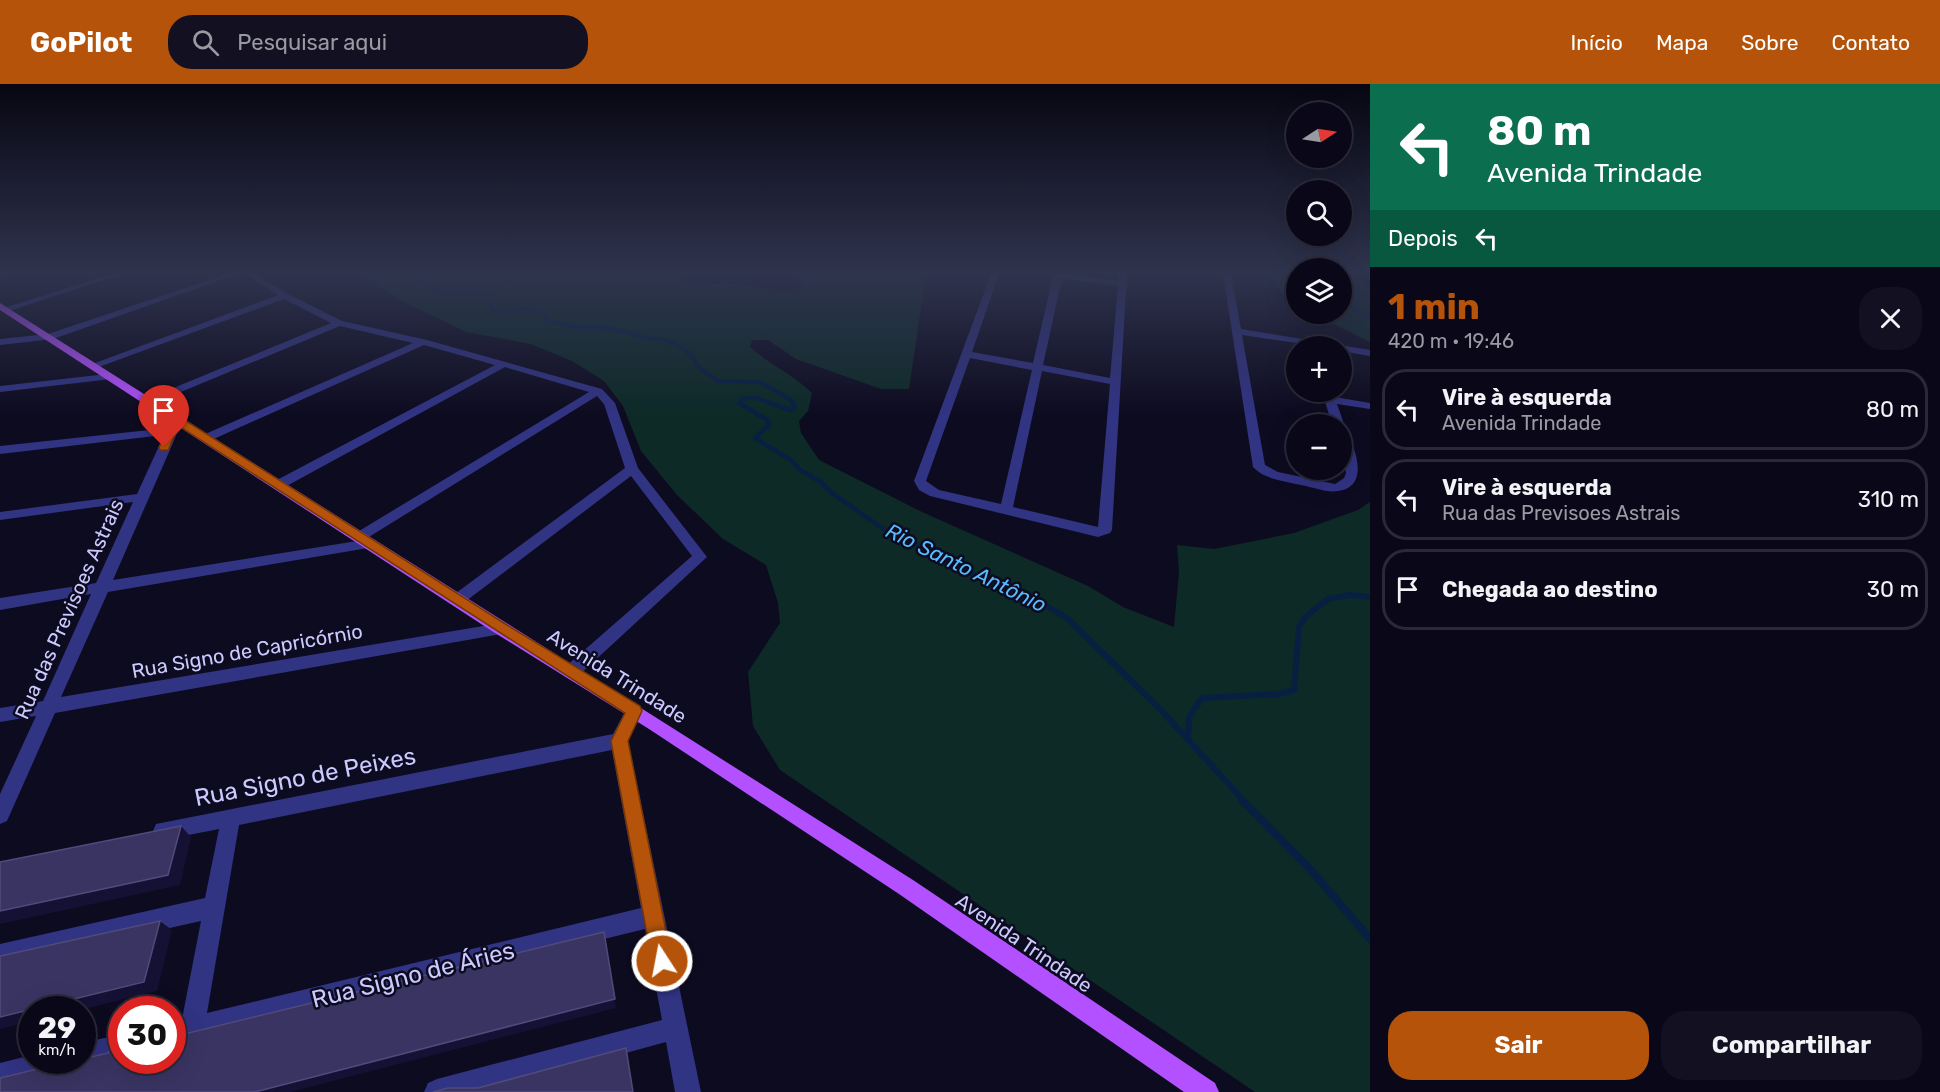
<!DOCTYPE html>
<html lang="pt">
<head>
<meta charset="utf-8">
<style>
	body { margin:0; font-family:Rubik,sans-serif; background:#131121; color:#f1f3f6; height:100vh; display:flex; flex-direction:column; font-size:22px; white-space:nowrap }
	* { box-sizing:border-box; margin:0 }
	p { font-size:20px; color:#999aa2 }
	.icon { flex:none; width:33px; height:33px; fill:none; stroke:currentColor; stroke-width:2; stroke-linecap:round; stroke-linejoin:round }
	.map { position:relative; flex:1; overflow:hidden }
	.drawer { display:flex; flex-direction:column; background:#0a0818; width:570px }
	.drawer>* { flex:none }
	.banner { background:#0b6e4f; color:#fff; overflow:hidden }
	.needle { width:39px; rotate:78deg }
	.tools { position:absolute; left:1286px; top:18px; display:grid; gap:12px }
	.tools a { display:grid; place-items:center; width:66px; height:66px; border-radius:50%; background:#0a0818; box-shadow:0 6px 24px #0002,0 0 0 2px #2a2937; font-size:30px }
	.speed { position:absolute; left:18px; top:912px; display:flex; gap:12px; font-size:30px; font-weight:700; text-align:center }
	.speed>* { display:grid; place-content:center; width:78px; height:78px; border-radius:50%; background:#0a0818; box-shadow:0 6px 24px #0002,0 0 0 2px #2a2937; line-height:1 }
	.speed small { font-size:15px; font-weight:400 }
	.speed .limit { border:9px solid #d22; background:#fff; color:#111 }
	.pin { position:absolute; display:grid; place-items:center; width:51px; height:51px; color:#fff; margin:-62px -26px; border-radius:50% 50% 50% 0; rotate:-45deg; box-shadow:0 0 6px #0007 }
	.pin .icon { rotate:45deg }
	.me { position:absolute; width:66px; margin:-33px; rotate:349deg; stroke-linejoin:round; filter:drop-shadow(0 0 4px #0008) }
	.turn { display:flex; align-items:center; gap:21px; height:126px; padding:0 18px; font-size:27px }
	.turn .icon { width:78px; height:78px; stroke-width:2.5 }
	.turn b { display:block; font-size:42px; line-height:51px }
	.then { display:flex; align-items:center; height:57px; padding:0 18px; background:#0003; gap:12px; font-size:22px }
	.round { display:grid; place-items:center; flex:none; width:63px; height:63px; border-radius:24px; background:#131121 }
	.headline { display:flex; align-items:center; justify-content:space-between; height:102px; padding:0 18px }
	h1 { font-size:36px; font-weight:700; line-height:45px; color:#b45309 }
	.cta { display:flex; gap:12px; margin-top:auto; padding:12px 18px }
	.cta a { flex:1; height:69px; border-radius:24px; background:#b45309; color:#fff; font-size:24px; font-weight:700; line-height:69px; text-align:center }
	.cta a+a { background:#131121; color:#f1f3f6 }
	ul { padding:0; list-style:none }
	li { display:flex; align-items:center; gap:18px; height:81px; margin:0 12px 9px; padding:0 6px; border:3px solid #2a2937; border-radius:24px }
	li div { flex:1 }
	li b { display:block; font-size:22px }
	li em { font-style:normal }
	header { display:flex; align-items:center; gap:36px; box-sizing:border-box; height:84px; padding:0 30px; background:#b45309; color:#fff }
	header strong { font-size:28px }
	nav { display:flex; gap:33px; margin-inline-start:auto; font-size:21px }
	.search { width:420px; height:54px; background:#131121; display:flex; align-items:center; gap:15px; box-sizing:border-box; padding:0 21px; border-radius:24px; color:#999aa2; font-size:22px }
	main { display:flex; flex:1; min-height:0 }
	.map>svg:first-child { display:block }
</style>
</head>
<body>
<header>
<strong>GoPilot</strong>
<div class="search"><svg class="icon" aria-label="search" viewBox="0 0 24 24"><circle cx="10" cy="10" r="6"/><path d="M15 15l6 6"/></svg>Pesquisar aqui</div>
<nav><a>Início</a><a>Mapa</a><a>Sobre</a><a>Contato</a></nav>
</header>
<main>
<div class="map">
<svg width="1370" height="1008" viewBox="0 0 1370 1008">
	<rect width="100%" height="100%" fill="#0d0b20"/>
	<g fill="#0d2a27">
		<path d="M356 190H689L684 194 691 202 724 199 787 207 806 202 791 190H926L909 305H881L796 275 768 256H752L750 263C770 281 793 290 812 309L808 327 799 337 801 349 819 376 922 428 1088 502 1123 523 1174 543 1179 487 1177 461 1214 465 1294 449 1358 426 1370 418V1008H1255L780 686 753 642 748 588 780 539 778 519 766 481 723 455 677 411 641 367 623 322 604 297 572 277 531 260 466 248 398 215 379 201Z"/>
		<path d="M1269 190H1296V218L1283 210Z"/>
		<path d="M1341 190H1362L1358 193 1370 204V258L1313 230H1341Z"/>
	</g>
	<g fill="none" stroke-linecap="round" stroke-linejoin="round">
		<g stroke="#072042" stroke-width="4">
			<path d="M416 190C431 218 464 207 491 208L495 214 491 221 492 225 503 228 525 224 545 229 549 237 576 243 611 244 645 254 666 256 681 263 692 272 697 282 718 297 760 298 791 316 794 322"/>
			<path d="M1341 219 1370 233"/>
			<path d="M744 322 739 319 742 315C756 312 764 316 776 322"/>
		</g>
		<g stroke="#072042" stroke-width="4.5">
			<path d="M741 320 767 336 769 341 755 354 791 376 800 386 821 398 832 409 892 451 950 473 972 490 982 494"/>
			<path d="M773 320 791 326 795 323 794 320"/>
		</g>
		<g stroke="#072042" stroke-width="6">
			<path d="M978 492 1024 508 1068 535 1161 626 1244 717"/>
			<path d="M1188 656 1189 633 1202 614 1279 610 1294 606 1299 543 1306 532 1328 515 1349 511 1370 513"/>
		</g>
		<path stroke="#072042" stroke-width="8" d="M1242 716 1310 785 1370 855"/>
		<g fill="#313383" fill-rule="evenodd">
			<path d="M0 190H7L0 193Z"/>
			<path d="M111 190H122L9 227 1 225Z"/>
			<path d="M227 190H238L53 255 0 261V255L48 250Z"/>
			<path d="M246 190H255L288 210 342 237 427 256 602 305 615 319 638 384 707 473 577 593 571 595 565 593 563 588 565 583 692 472 631 392 462 520H452L449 516 452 512 625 384 604 320 597 312 364 456 374 457 376 460 374 463 108 508 61 613 501 539 507 541 509 545 507 549 55 629 7 737 0 740V710L36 632 0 638V624L43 617 91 510 0 526V514L96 499 133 418 0 436V428L137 410 164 351 0 370V362L168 344 173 334H181L183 336 113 496 357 457 352 453 354 450 589 308 505 283 283 404H273L272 401 273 398 495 281 424 261 207 358 203 357V351L413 259 340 242 152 320H144V316L331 239 284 215 96 284 87 282 278 211Z"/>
			<path d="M991 190H999L972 268 1033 279 1053 192 1050 190H1069L1118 197 1119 190H1127L1112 446 1110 449 1098 453 930 412 919 406 914 397ZM1062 194 1118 202 1110 294 1043 281ZM970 274 1032 286 1001 420 939 406 926 397ZM1042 287 1110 300 1098 443 1013 423Z"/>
			<path d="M1223 190H1231L1241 245 1370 266V272L1341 267V262H1317L1242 251 1265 381 1278 388 1335 400 1344 394 1346 389 1341 364V344L1345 345C1356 364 1370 403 1338 407 1327 409 1312 403 1301 401 1285 397 1265 396 1253 383Z"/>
			<path d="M107 290 111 291V295L0 308V302Z"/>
			<path d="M1322 308H1333L1335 313 1370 319V325L1337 320 1344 340 1341 343V340H1332Z"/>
			<path d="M634 620 640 622 643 627 628 657 701 1008H675L666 958 483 1008H424L428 999 437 995 662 936 645 845 172 961V937L182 935 201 837 0 882V860L205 814 219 745 163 756 156 754 153 747 156 740 613 650 628 622ZM612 666 641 824 207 929 239 741Z"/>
			<path d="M122 950V974L82 983 73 978 70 985 61 988 0 1003V979L32 971V976H82V959Z"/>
		</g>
		<path fill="#b350ff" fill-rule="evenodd" d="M0 219 913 796 1215 999 1219 1008H1184L899 810 649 645 495 549 0 226Z"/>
	</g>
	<g fill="#151134">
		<path d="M181 742 191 753 180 801 0 840V827Z"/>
		<path d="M160 837 172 846 157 907 80 926H32Z"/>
		<path d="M606 857 616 924 290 1008H255Z"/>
		<path d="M32 926V937L0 945V933Z"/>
	</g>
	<g fill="#393462" stroke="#504b7b" stroke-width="1.5">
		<path d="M181 742 168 791 0 827V778Z"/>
		<path d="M160 837 144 898 0 933V872Z"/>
		<path d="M604 848 615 915 255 1008H0V994L46 983 62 976 67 978 75 976H82V975L108 969 110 965 122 962V976H172V953Z"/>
		<path d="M626 964 633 1008H433L448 1004H478Z"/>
	</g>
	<linearGradient id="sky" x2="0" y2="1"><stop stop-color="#070612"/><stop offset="0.57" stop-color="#2f344e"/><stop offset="1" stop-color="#2f344e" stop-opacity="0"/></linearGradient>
	<rect width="1370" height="331" fill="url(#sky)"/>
	<path fill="#b45309" stroke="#753606" stroke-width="1.5" d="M173 333H180L507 541 640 622 642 627 628 657 672 877 669 884 662 887 655 884 652 877 611 657 625 629 179 342 168 366H160L159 363Z"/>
	<g text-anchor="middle" stroke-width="5" stroke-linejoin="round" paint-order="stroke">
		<g font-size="20" fill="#ccc9ff" stroke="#0d0b20">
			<text transform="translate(69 525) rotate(-66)" y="7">Rua das Previsoes Astrais</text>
			<text transform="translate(247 567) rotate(-10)" y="7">Rua Signo de Capricórnio</text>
			<text transform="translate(617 592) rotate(32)" y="7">Avenida Trindade</text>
			<text transform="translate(1024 859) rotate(34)" y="7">Avenida Trindade</text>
		</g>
		<g font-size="21" font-style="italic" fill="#57bbff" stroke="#0d0b20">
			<text transform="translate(966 484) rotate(26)" y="7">Rio Santo Antônio</text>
		</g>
		<g font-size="24" fill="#ccc9ff" stroke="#0d0b20">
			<text transform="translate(305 693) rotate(-11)" y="8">Rua Signo de Peixes</text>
			<text transform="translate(413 891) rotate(-14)" y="8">Rua Signo de Áries</text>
		</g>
	</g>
</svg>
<div class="tools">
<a><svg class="needle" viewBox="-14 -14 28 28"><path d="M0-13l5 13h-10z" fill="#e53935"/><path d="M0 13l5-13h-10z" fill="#999aa2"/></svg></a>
<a><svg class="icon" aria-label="search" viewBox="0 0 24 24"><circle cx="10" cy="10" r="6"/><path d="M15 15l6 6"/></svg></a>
<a><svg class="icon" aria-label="layers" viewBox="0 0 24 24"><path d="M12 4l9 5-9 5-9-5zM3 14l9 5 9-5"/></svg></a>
<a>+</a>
<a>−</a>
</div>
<div class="speed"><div>29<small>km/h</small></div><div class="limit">30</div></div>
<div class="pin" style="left:164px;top:363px;background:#d93025"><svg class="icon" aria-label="arrive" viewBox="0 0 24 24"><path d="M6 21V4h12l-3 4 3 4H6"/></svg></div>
<svg class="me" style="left:662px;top:877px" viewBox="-20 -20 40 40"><circle r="17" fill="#b45309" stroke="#fff" stroke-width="3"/><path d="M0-11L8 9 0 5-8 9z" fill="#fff"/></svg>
</div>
<section class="drawer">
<div class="banner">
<div class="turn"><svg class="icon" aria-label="left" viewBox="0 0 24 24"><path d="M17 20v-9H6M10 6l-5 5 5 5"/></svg><div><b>80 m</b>Avenida Trindade</div></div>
<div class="then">Depois<svg class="icon" aria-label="left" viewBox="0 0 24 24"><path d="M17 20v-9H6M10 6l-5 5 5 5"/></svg></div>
</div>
<div class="headline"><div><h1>1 min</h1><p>420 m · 19:46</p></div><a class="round"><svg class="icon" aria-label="close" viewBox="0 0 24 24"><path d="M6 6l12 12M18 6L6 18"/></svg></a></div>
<ul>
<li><svg class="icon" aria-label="left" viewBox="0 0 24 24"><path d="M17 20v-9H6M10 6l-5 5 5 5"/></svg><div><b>Vire à esquerda</b><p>Avenida Trindade</p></div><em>80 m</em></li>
<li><svg class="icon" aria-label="left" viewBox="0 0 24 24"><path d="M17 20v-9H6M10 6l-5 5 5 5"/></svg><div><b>Vire à esquerda</b><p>Rua das Previsoes Astrais</p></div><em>310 m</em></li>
<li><svg class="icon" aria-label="arrive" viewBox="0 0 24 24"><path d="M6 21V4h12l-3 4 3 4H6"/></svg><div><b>Chegada ao destino</b></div><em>30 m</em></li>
</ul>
<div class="cta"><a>Sair</a><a>Compartilhar</a></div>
</section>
</main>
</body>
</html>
